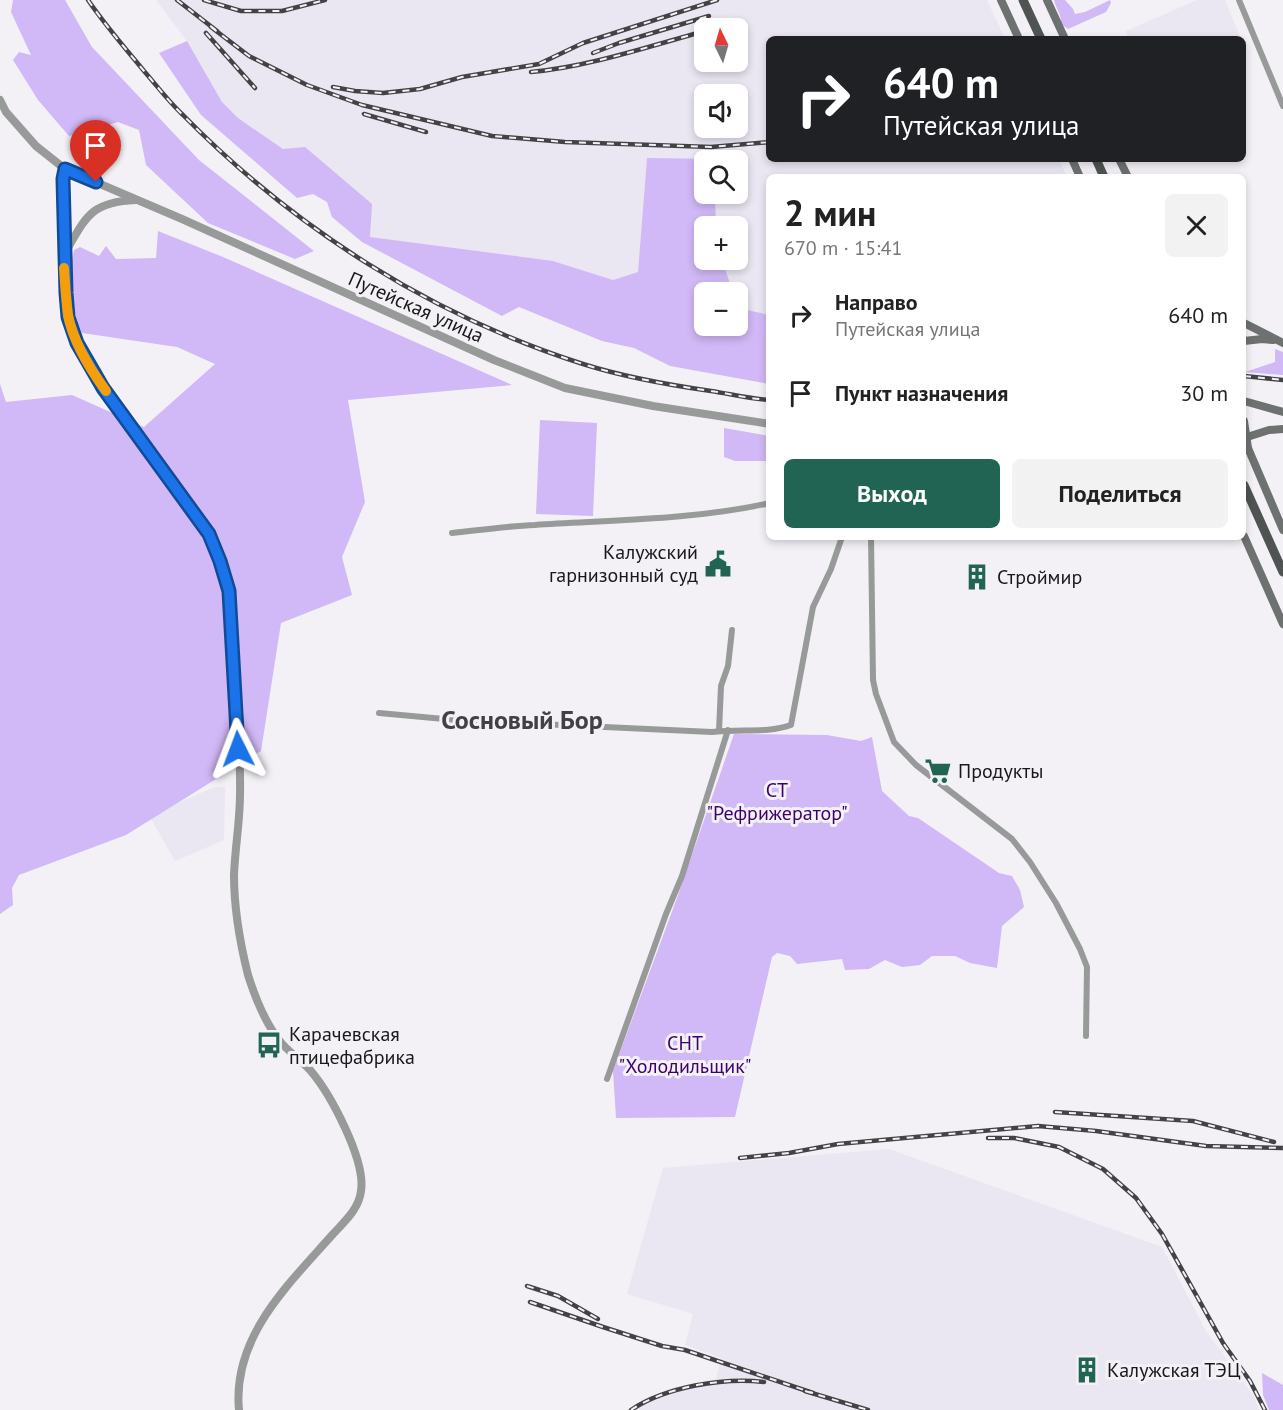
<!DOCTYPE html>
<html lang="ru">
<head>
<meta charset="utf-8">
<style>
	body { margin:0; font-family:"PT Sans",sans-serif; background:#f2f2f2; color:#222; height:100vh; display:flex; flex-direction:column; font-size:22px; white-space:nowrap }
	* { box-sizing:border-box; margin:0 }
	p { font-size:20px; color:#767676 }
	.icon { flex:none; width:33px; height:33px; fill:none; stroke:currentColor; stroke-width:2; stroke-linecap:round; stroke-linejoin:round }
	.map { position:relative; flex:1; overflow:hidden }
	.drawer { position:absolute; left:766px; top:174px; width:480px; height:366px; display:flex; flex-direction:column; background:#fff; border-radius:9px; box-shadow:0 3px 9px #0003 }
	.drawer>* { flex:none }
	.guide { position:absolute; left:766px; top:36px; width:480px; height:126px; border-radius:9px; box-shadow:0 3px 9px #0003; background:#202124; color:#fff; overflow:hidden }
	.needle { width:39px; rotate:355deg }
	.fabs { position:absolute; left:694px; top:18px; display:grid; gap:12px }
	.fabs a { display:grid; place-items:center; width:54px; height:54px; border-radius:9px; background:#fff; box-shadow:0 3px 9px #0003; font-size:30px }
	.pin { position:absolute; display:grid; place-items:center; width:51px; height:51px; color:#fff; margin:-62px -26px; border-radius:50% 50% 50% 0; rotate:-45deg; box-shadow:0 0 6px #0007 }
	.pin .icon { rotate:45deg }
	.me { position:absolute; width:66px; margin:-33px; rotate:357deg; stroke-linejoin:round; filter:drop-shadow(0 0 4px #0008) }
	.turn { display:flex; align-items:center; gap:21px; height:126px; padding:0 18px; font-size:27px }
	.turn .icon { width:78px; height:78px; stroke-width:2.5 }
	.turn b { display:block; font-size:42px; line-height:51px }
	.round { display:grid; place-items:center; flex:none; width:63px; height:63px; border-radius:9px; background:#f2f2f2 }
	.summary { display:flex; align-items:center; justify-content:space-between; height:102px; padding:0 18px }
	h1 { font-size:36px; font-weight:600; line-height:45px }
	.button { display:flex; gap:12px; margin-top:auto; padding:12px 18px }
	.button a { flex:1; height:69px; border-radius:9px; background:#226453; color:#fff; font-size:24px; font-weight:600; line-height:69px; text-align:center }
	.button a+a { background:#f2f2f2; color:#222 }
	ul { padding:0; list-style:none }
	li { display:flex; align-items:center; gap:18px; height:78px; padding:0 18px }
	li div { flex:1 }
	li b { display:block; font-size:22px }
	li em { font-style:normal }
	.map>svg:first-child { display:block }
</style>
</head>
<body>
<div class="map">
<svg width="1283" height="1410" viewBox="0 0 1283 1410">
	<rect width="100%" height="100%" fill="#f3f1f6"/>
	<g fill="#eae6f2" fill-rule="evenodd">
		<path d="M156 0H987L1005 39H770V159H1059L1067 177H770L769 315 738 309V292H733L722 260H738V226H716L715 194H738V160L647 159 638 272 613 280 553 261 370 237 283 149 238 118 222 102 187 41ZM705 28H738V62H705ZM705 94H738V128H705Z"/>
		<path d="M1197 0H1225L1241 39H1128L1126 31Z"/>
		<path d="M215 787H225L224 840 175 861 149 815Z"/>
		<path d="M889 1149 1162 1247 1206 1331 1253 1395 1259 1410H628L646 1399 676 1387 716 1379 721 1358 685 1345 693 1314 627 1294 663 1168Z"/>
	</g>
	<g fill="#d1b8f6">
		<path d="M13 0H65L92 47 199 160 314 251 295 259 208 223 146 165 139 130 118 122 69 136 38 100 13 60 19 52 31 55 11 12Z"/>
		<path d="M1054 0H1065L1073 9 1075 14 1085 12 1110 0 1111 3 1106 12 1068 29 1061 24C1062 15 1056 9 1054 0Z"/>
		<path d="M187 41 222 102 238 118 283 149 305 147 372 204 370 237 553 261 613 280 638 272 647 158 715 159V160H705V194H715L716 226H705V260H722L733 292H705V326H738V308L769 315V384L670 366 634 348 602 341 519 307 502 316 362 242 332 217 327 202 313 194 297 198 201 115 159 53Z"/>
		<path d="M158 231 223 257 512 385 348 400 365 502 342 557 352 595 281 623 261 751 126 835 19 875 12 888 13 905 0 914V384L6 402 72 395 144 427 215 364 177 347 82 333C70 303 67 282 74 250L80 247 99 256 106 246 116 259 156 258Z"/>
		<path d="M1275 349 1283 352V375L1245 372 1275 362Z"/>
		<path d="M540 420 597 423 593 516 536 514Z"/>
		<path d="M724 428 769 436V461H735L724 457Z"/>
		<path d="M734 734 827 735 861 741 872 737 882 791 909 816 918 818 999 873 1012 876 1020 890 1024 907 1002 926 997 968 970 963 955 956H932L920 965 902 967 885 960 869 969 845 970 842 959 797 964 790 956 777 953 772 957 735 1117 616 1118 613 1071 677 898Z"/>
		<path d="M1262 1373 1283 1385V1410H1269L1263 1395Z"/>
	</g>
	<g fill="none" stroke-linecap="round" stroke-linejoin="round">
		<g stroke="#989a9a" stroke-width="6">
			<path d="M1239 0 1283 106"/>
			<path d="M452 533C480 530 507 526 535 525 613 520 693 520 770 503"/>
			<path d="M871 537 873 680 876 694 894 742 916 765 1012 839 1030 862 1056 903 1080 949 1087 967 1086 1036"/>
			<path d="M379 713 455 720 712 732C738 728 766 734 791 725L813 607 831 569 842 537"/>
			<path d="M719 731 721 686 728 666 732 630"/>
			<path d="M607 1079 666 914 682 876 728 730"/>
		</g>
		<g stroke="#989a9a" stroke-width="8">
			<path d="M0 100 6 112 36 146 65 169 182 219 494 360 565 388 653 406 770 424"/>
			<path d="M65 169 63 179 66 293 68 317 77 343 103 388 209 534C231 577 230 613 233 660 236 704 241 749 240 794 240 821 235 848 234 875 234 908 240 943 248 975 255 997 264 1021 279 1040 287 1051 300 1059 310 1070 330 1093 366 1160 361 1191 359 1209 344 1222 333 1234 288 1285 232 1337 239 1410"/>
			<path d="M65 253C86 217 90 202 136 200"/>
		</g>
		<g stroke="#6d7170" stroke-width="8">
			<path d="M1001 0 1019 39"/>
			<path d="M1047 0 1065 39"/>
			<path d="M1072 159 1080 177"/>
			<path d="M1119 159 1128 177"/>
			<path d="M1244 323 1283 343"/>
			<path d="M1244 341 1262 339 1273 340"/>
			<path d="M1244 401 1283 412"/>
			<path d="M1244 421 1248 448 1283 530"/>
			<path d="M1244 438 1269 430 1283 429"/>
			<path d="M1244 536 1283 624"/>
		</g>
		<g stroke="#4f5452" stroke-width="9">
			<path d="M1023 0 1041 39"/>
			<path d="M1096 159 1104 177"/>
			<path d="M1244 485 1283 572"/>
		</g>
		<g stroke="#434244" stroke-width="4.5">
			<g id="rail">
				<path d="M88 0C105 25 125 48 144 71 157 86 169 102 183 115 294 228 432 316 583 364 624 377 669 385 711 391 731 394 750 399 770 400"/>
				<path d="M177 0 217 31"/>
				<path d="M204 0 241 11H282L325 0"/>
				<path d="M211 27 249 56 307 85 362 105 492 136 565 142 711 147 770 142"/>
				<path d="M206 33 255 88"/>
				<path d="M593 53 619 43 709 16"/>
				<path d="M531 72C588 67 650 46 705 31"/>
				<path d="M333 87 355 91 383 93 420 89 462 77 539 64 583 43 717 0"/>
				<path d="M364 114 426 132"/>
				<path d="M1244 376 1283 380"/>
				<path d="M1055 1112 1193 1121 1274 1142"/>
				<path d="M988 1138H1014L1059 1147 1103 1169 1136 1198 1162 1234 1223 1343 1250 1381 1265 1410"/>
				<path d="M740 1158 789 1153 838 1144 1038 1126 1096 1131 1206 1146 1283 1148"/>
				<path d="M527 1286 558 1296 598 1319"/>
				<path d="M530 1302 603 1327 662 1346 685 1350 813 1393"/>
				<path d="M805 1391 868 1410"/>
				<path d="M631 1410C665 1387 724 1377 764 1382"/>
			</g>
		</g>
		<use href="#rail" stroke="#f3f1f6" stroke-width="2" stroke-dasharray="7" stroke-linecap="butt"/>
	</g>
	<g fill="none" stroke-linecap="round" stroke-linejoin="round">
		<g stroke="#114b97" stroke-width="15">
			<path id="route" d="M96 182 65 169 63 179 66 293 68 317 77 343 103 388 209 534 220 561 229 591 238 749"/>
		</g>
		<use href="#route" stroke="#1a73e8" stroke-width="10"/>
		<path stroke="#f59e0b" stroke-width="10" d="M64 268C65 284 66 300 68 315 73 342 90 369 106 391"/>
	</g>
	<defs>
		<g id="civic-bare" transform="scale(2.07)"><path d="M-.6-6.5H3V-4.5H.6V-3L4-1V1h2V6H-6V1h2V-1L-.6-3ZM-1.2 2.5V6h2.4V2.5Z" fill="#226453" stroke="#f3f1f6" stroke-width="2.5" paint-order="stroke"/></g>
		<g id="building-bare" transform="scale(2.07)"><path d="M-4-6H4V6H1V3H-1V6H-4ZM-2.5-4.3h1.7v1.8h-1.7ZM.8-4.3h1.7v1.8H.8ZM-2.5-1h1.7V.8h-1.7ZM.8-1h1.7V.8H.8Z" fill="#226453" stroke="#f3f1f6" stroke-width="2.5" paint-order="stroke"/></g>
		<g id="supermarket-bare" transform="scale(2.07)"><path d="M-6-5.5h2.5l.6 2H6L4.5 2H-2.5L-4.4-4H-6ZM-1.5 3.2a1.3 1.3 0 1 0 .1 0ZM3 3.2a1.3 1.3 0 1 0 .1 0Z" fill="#226453" stroke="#f3f1f6" stroke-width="2.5" paint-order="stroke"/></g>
		<g id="bus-bare" transform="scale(2.07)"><path d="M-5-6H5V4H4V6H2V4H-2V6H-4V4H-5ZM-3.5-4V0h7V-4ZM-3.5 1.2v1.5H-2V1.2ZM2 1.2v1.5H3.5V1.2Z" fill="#226453" stroke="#f3f1f6" stroke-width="2.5" paint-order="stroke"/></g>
	</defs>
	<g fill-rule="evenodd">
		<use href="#civic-bare" x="718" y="564"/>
		<use href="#building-bare" x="977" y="577"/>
		<use href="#supermarket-bare" x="938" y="771"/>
		<use href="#bus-bare" x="269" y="1045"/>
		<use href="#building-bare" x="1087" y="1370"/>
	</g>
	<g text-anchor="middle" stroke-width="6" stroke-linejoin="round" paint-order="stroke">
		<g font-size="20" fill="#181719" stroke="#f3f1f6">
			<text transform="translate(416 307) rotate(24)" y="7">Путейская улица</text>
		</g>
		<g font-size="20" fill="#181719" stroke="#f3f1f6" text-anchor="start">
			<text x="698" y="559" text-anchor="end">Калужский<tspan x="698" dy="23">гарнизонный суд</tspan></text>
			<text x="997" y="584">Строймир</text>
			<text x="958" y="778">Продукты</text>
			<text x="289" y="1041">Карачевская<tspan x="289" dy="23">птицефабрика</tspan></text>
			<text x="1107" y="1377">Калужская ТЭЦ</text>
		</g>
		<g font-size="20" fill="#3e006b" stroke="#f3f1f6">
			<text x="777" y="797">СТ<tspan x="777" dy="23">"Рефрижератор"</tspan></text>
			<text x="685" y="1050">СНТ<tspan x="685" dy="23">"Холодильщик"</tspan></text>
		</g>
		<g font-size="26" font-weight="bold" fill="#424045" stroke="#f3f1f6">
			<text x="522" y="729">Сосновый Бор</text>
		</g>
	</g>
</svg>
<div class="fabs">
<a><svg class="needle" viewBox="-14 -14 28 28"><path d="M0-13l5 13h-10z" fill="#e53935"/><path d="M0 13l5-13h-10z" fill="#767676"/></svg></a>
<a><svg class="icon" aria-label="sound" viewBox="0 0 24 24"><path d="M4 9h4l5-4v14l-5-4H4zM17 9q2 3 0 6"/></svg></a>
<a><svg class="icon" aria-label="search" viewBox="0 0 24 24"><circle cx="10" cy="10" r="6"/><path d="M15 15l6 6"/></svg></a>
<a>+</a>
<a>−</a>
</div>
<div class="pin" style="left:96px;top:182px;background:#d93025"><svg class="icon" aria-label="arrive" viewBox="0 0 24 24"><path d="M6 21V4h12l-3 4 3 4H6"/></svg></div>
<svg class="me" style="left:238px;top:749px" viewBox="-20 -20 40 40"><path d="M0-17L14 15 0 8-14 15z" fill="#1a73e8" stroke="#fff" stroke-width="4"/></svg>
<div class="guide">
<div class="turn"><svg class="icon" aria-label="right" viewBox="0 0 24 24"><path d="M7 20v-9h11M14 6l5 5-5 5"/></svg><div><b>640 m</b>Путейская улица</div></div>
</div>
<section class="drawer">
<div class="summary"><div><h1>2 мин</h1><p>670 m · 15:41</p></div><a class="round"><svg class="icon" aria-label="close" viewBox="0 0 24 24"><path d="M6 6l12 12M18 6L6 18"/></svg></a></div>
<ul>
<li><svg class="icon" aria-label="right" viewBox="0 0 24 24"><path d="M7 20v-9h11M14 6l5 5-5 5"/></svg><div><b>Направо</b><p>Путейская улица</p></div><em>640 m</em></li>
<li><svg class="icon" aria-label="arrive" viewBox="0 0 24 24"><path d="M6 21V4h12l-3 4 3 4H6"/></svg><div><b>Пункт назначения</b></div><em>30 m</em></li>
</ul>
<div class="button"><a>Выход</a><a>Поделиться</a></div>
</section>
</div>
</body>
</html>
